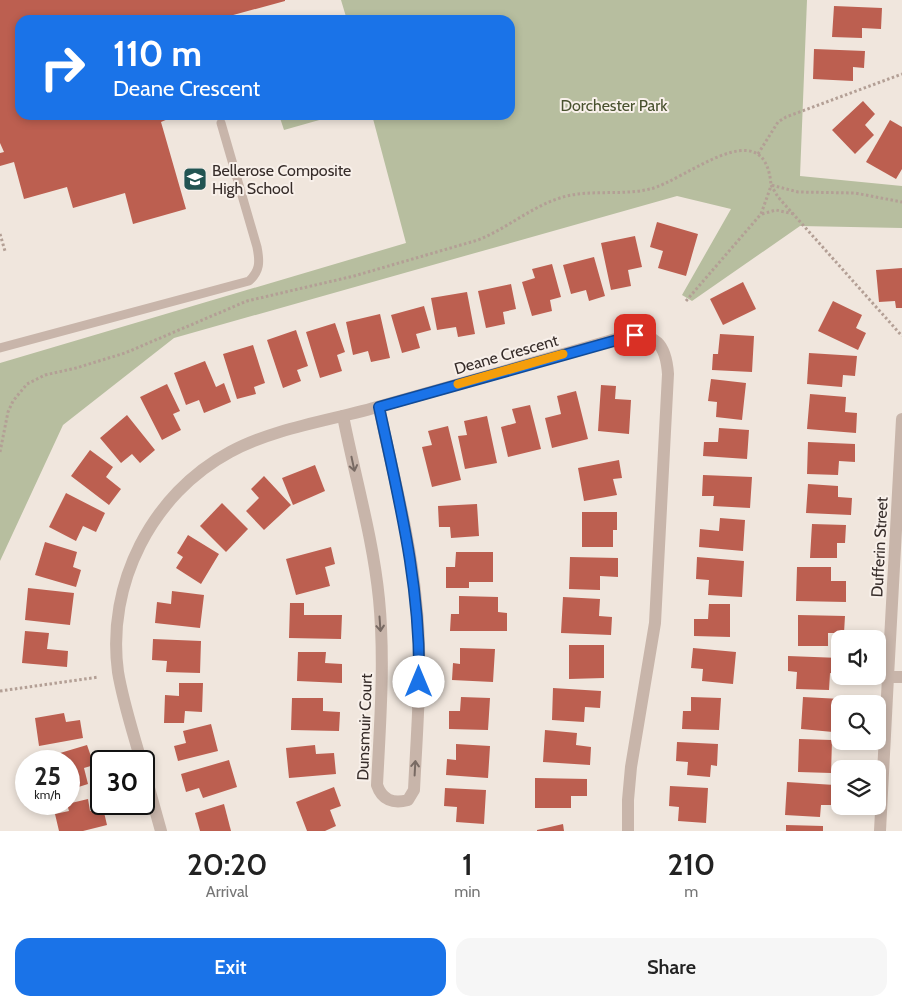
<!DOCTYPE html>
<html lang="en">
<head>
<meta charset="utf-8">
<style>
	body { margin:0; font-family:Cabin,sans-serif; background:#f6f6f6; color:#222; height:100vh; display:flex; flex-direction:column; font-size:19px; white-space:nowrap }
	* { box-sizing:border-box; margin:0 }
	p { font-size:16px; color:#767676 }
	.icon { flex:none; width:28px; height:28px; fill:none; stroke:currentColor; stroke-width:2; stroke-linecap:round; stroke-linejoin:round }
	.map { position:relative; height:831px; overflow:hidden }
	.sheet { display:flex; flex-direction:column; background:#fff; flex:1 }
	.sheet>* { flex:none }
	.banner { position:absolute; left:15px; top:15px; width:500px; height:105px; border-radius:15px; box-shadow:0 2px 8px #0003; background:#1a73e8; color:#fff; overflow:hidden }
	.buttons { position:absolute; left:831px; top:630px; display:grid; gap:10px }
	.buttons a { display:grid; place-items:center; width:55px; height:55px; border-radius:10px; background:#fff; box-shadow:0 2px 8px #0003; font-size:25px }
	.speed { position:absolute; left:15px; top:750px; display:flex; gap:10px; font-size:25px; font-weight:700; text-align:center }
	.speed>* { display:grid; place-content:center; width:65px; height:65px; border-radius:50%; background:#fff; box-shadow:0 2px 8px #0003; line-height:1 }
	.speed small { font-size:12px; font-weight:400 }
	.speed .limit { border:2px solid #111; border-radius:8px; background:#fff; color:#111 }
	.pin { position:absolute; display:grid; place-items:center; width:42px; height:42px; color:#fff; margin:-21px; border-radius:10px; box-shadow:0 2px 8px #0006 }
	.me { position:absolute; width:55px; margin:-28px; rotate:0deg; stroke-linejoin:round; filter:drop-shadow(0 0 4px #0008) }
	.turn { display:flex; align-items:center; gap:18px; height:105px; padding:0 15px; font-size:22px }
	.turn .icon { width:65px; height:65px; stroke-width:2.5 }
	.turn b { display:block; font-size:35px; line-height:42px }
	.eta { display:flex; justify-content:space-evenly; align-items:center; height:85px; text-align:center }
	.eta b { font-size:30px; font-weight:600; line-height:35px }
	.action { display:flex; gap:10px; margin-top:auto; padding:10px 15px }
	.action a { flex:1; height:58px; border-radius:15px; background:#1a73e8; color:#fff; font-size:20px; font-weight:600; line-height:58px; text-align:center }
	.action a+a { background:#f6f6f6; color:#222 }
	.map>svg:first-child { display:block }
</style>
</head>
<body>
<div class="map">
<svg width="902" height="831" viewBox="0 0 902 831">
	<rect width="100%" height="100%" fill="#f0e6dd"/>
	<g fill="#b7be9f">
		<path d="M341 0H807L800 176 902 186V228L800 226 692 301 682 295 731 209 677 196 174 338 63 425 0 561V363L406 243 372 115H510V20H347Z"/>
		<path d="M279 115H337L284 130Z"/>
	</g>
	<g fill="#bc5f50">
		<path d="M0 0H285V1L215 20H20V115H177L161 122 186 209 133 224 125 193 73 208 67 187 24 199 14 162 0 166V153L4 152 0 143Z"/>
		<path d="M834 6 882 8 881 29 862 28V38L832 37Z"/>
		<path d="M814 49 865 51 864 68 853 67V81L813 79Z"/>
		<path d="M863 101 875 114 865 125 874 135 855 154 832 130Z"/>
		<path d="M890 120 902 127V169L896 179 866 162Z"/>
		<path d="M657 222 698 234 686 276 658 268 663 251 650 247Z"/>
		<path d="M635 236 642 267 628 270 631 286 611 290 601 243Z"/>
		<path d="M594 257 605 296 589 301 586 290 571 294 563 265Z"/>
		<path d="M552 264 561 297 550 300 552 311 532 316 522 282 535 278 532 269Z"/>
		<path d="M902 268V308H896L895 301 879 302 876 270Z"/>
		<path d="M743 282 756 309 723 325 710 299Z"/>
		<path d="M511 284 516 309 503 312 505 324 486 328 478 291Z"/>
		<path d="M467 292 475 334 458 337 456 327 437 330 431 298Z"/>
		<path d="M833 301 862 315 856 328 866 333 858 350 818 331Z"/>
		<path d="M424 306 431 330 416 334 420 348 402 353 391 315Z"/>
		<path d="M380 314 390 358 371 362 368 351 353 355 346 322Z"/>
		<path d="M335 323 345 352 337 355 342 371 320 378 306 332Z"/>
		<path d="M296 330 308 366 297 370 301 381 283 388 267 340Z"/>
		<path d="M720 334 754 336 752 372 712 370 713 354H718Z"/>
		<path d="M253 345 265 383 254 387 256 394 237 399 223 354Z"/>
		<path d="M809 353 857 356 855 376 843 375 842 387 807 384Z"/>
		<path d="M205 361 216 387 224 383 231 402 204 413 199 400 186 405 174 373Z"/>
		<path d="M711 379 746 383 742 420 716 417 717 402 708 401Z"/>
		<path d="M167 384 180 411 173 414 181 430 162 440 140 397Z"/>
		<path d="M601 385 616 386 615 399 631 400 629 434 598 431Z"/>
		<path d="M576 391 588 439 552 448 545 418 561 414 557 396Z"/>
		<path d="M810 394 846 397 845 412 857 413 856 433 807 429Z"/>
		<path d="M530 405 541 449 508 457 501 427 516 423 512 409Z"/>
		<path d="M127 415 155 450 140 463 132 454 121 463 100 438Z"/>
		<path d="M487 416 497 463 465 469 458 436 467 435 464 421Z"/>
		<path d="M448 426 461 480 432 487 422 447 432 445 428 431Z"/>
		<path d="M719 428 749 430 747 459 703 456 704 442H718Z"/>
		<path d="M808 442 855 444V462L839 461 838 475 807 474Z"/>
		<path d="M90 450 113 467 106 477 121 489 109 505 71 476Z"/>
		<path d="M619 460 622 478 613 479 617 495 584 501 578 468Z"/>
		<path d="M315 465 325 491 293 505 282 478Z"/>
		<path d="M703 475 752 477 750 508 713 506 714 496H702Z"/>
		<path d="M264 476 291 505 264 530 246 511 259 498 251 489Z"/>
		<path d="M808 484 838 486V497L852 498 851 515 806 513Z"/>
		<path d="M66 493 105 513 96 532 83 526 76 541 49 527Z"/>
		<path d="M222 503 248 529 226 552 200 526Z"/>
		<path d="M477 504 479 536 451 538 450 527H439L438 506Z"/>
		<path d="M582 512H617V530H613V547H582Z"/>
		<path d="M720 518 745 520 743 551 699 547 700 529 719 531Z"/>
		<path d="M812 524 846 525 845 543H837V558H810Z"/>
		<path d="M188 535 219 554 201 584 176 568 183 557 177 553Z"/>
		<path d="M45 542 77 552 73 567 81 570 76 587 35 575Z"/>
		<path d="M331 547 335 564 325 567 330 586 296 595 286 559Z"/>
		<path d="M456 552H493V582H469V588H446V567H455Z"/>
		<path d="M570 557 618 558V577L600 576V590L569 589Z"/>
		<path d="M697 557 744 561 742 597 708 595 709 580 696 579Z"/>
		<path d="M797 567H831V581H846V602L796 601Z"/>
		<path d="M28 588 74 593 70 625 25 620Z"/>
		<path d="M172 591 204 595 200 628 155 623 157 602 171 604Z"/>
		<path d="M459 596 498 597V612L507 613V631H450L451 614H459Z"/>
		<path d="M563 597 600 599 599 616 612 617 611 635 561 633Z"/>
		<path d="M290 603H304V615H342L341 639 289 638Z"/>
		<path d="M709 604H730V637L694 636V619H708Z"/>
		<path d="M798 615 845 616 844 633H828V646H798Z"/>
		<path d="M25 631 49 633 47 649 68 651 67 667 22 663Z"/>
		<path d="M153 639 201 641 200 673 166 672 167 661 152 660Z"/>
		<path d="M569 645H604V678L569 679Z"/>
		<path d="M460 648 495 649 493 682 452 680 453 663 460 664Z"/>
		<path d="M693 648 736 652 733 684 702 681 703 669 691 668Z"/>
		<path d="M298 652H326L325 663 342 664V683L297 681Z"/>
		<path d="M788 656 840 658V674L830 673 829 690 796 689 797 672 788 671Z"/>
		<path d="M179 683H203L202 712 185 711 184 723H164L165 695 179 696Z"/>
		<path d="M553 688 601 691 600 708 585 707 584 722 552 720Z"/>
		<path d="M461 697 490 698 488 730 449 729V711H460Z"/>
		<path d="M691 697 721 698 719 730 682 729 683 711H691Z"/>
		<path d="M803 697 841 699 840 717 834 716 833 732 801 729Z"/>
		<path d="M292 698H323V711L340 712 339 731 291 730Z"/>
		<path d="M64 713 66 722 80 720 83 738 39 746 35 718Z"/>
		<path d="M211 724 218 751 178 761 174 746 186 743 183 731Z"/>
		<path d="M545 730 577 733 576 745 591 747 590 765 543 762Z"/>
		<path d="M799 739 832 740 831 773 798 772Z"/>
		<path d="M677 742 718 744 717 766 711 765 710 777 687 775 688 762 676 761Z"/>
		<path d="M456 744 490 746 488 778 446 775 447 759 456 760Z"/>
		<path d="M87 745 94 765 84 768 88 784 69 790V761H52L50 756Z"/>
		<path d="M315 745 316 754 334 753 336 774 289 778 286 748Z"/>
		<path d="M229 760 237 787 203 798 199 788 186 792 181 774Z"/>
		<path d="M535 778 587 779V796H571V808H535Z"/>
		<path d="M787 782 835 785 834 805H821L820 817 785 815Z"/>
		<path d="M670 786 708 788 706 823 678 821 679 807 669 806Z"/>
		<path d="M334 787 341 806 330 810 336 826 325 831H307L296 802Z"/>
		<path d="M445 788 486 790 484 824 456 822 457 807 444 806Z"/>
		<path d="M88 799 90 811 103 808 107 825 83 831H59L55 814 69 811 67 804Z"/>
		<path d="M224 804 231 831H200L195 813Z"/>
		<path d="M563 824 564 831H537V830Z"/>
		<path d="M786 825 823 826V831H786Z"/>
	</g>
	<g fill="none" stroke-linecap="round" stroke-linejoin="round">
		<g stroke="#b39f95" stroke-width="3" stroke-dasharray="2.5 2.5" stroke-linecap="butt">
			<path d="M758 154 778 122 786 117 902 74"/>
			<path d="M771 185 778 197 902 336"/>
			<path d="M762 214 776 210 794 214"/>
			<path d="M0 234 5 251"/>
			<path d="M686 301 761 214 771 186"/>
			<path d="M0 452 8 412 13 401 27 384 45 375 76 368 125 353 247 301 354 276 478 240C508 228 532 206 563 197 591 189 621 196 650 189 685 181 765 109 771 185L798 192 855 193 902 202"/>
			<path d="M0 691 99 677"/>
		</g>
		<path stroke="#c8b5aa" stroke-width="9" d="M0 348 249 281C260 271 260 262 257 247L221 123"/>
		<g stroke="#c8b5aa" stroke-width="12">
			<path d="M343 416C355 477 373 538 379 599 385 661 380 723 377 785 382 800 393 804 408 800L414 790C417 727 423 663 416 601 410 535 392 471 379 407"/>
			<path d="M888 677 902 419"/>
			<path d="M141 761C133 732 123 702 118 672 106 584 152 494 230 452 274 428 333 420 381 406 463 383 544 360 626 336 656 332 666 345 668 374L655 623 631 767 628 800V831"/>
			<path d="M144 770 161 831"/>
		</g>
		<path stroke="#c8b5aa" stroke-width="12" d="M880 831 888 677H902"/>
	</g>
	<defs><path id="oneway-shaft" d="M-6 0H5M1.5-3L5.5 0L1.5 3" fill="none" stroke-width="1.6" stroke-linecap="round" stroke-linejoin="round" transform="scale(1.25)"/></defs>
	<g stroke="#786a63">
		<use href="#oneway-shaft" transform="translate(353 464) rotate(78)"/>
		<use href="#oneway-shaft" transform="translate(380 624) rotate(86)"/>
		<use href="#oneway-shaft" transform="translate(415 768) rotate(-87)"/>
	</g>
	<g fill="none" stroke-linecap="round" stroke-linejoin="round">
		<g stroke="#114b97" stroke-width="12">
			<path id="route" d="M419 682C421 587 399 500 379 407L635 335"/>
		</g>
		<use href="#route" stroke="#1a73e8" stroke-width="9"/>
		<path stroke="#f59e0b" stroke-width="9" d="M458 384 563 354"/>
	</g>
	<defs>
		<g id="school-square" transform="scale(1.25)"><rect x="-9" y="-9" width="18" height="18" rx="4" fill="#225452" stroke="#f8f0ea"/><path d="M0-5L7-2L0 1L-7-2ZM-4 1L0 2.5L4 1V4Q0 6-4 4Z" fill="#fff"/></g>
	</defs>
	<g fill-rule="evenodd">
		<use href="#school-square" x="195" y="179"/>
	</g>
	<g text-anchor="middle" stroke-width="4" stroke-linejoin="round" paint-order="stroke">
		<g font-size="16" fill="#49522f" stroke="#f8f0ea">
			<text x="614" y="111">Dorchester Park</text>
		</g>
		<g font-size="16" fill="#362c29" stroke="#f8f0ea" text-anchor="start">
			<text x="212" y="176">Bellerose Composite<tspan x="212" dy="18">High School</tspan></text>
		</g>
		<g font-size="16" fill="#362c29" stroke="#f8f0ea">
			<text transform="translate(506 354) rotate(-16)" y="6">Deane Crescent</text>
			<text transform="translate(879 547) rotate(-87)" y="6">Dufferin Street</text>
			<text transform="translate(364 727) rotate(-88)" y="6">Dunsmuir Court</text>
		</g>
	</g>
</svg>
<div class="buttons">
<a><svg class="icon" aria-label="sound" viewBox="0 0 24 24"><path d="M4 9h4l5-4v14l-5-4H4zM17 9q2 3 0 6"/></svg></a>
<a><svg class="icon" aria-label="search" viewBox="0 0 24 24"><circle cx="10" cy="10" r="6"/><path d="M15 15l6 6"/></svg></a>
<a><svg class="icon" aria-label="layers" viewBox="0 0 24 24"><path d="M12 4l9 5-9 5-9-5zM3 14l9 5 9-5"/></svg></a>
</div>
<div class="speed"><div>25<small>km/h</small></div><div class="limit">30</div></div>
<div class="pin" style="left:635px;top:335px;background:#d93025"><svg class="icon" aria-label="arrive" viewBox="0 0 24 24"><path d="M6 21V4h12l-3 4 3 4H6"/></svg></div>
<svg class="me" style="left:419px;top:682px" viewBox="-20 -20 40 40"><circle r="19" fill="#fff"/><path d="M0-13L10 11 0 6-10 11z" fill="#1a73e8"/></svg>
<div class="banner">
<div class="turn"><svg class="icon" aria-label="right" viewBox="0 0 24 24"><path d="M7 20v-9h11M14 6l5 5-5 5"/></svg><div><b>110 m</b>Deane Crescent</div></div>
</div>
</div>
<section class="sheet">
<div class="eta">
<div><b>20:20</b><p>Arrival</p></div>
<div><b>1</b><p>min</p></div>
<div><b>210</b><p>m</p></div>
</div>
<div class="action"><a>Exit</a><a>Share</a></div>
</section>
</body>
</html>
